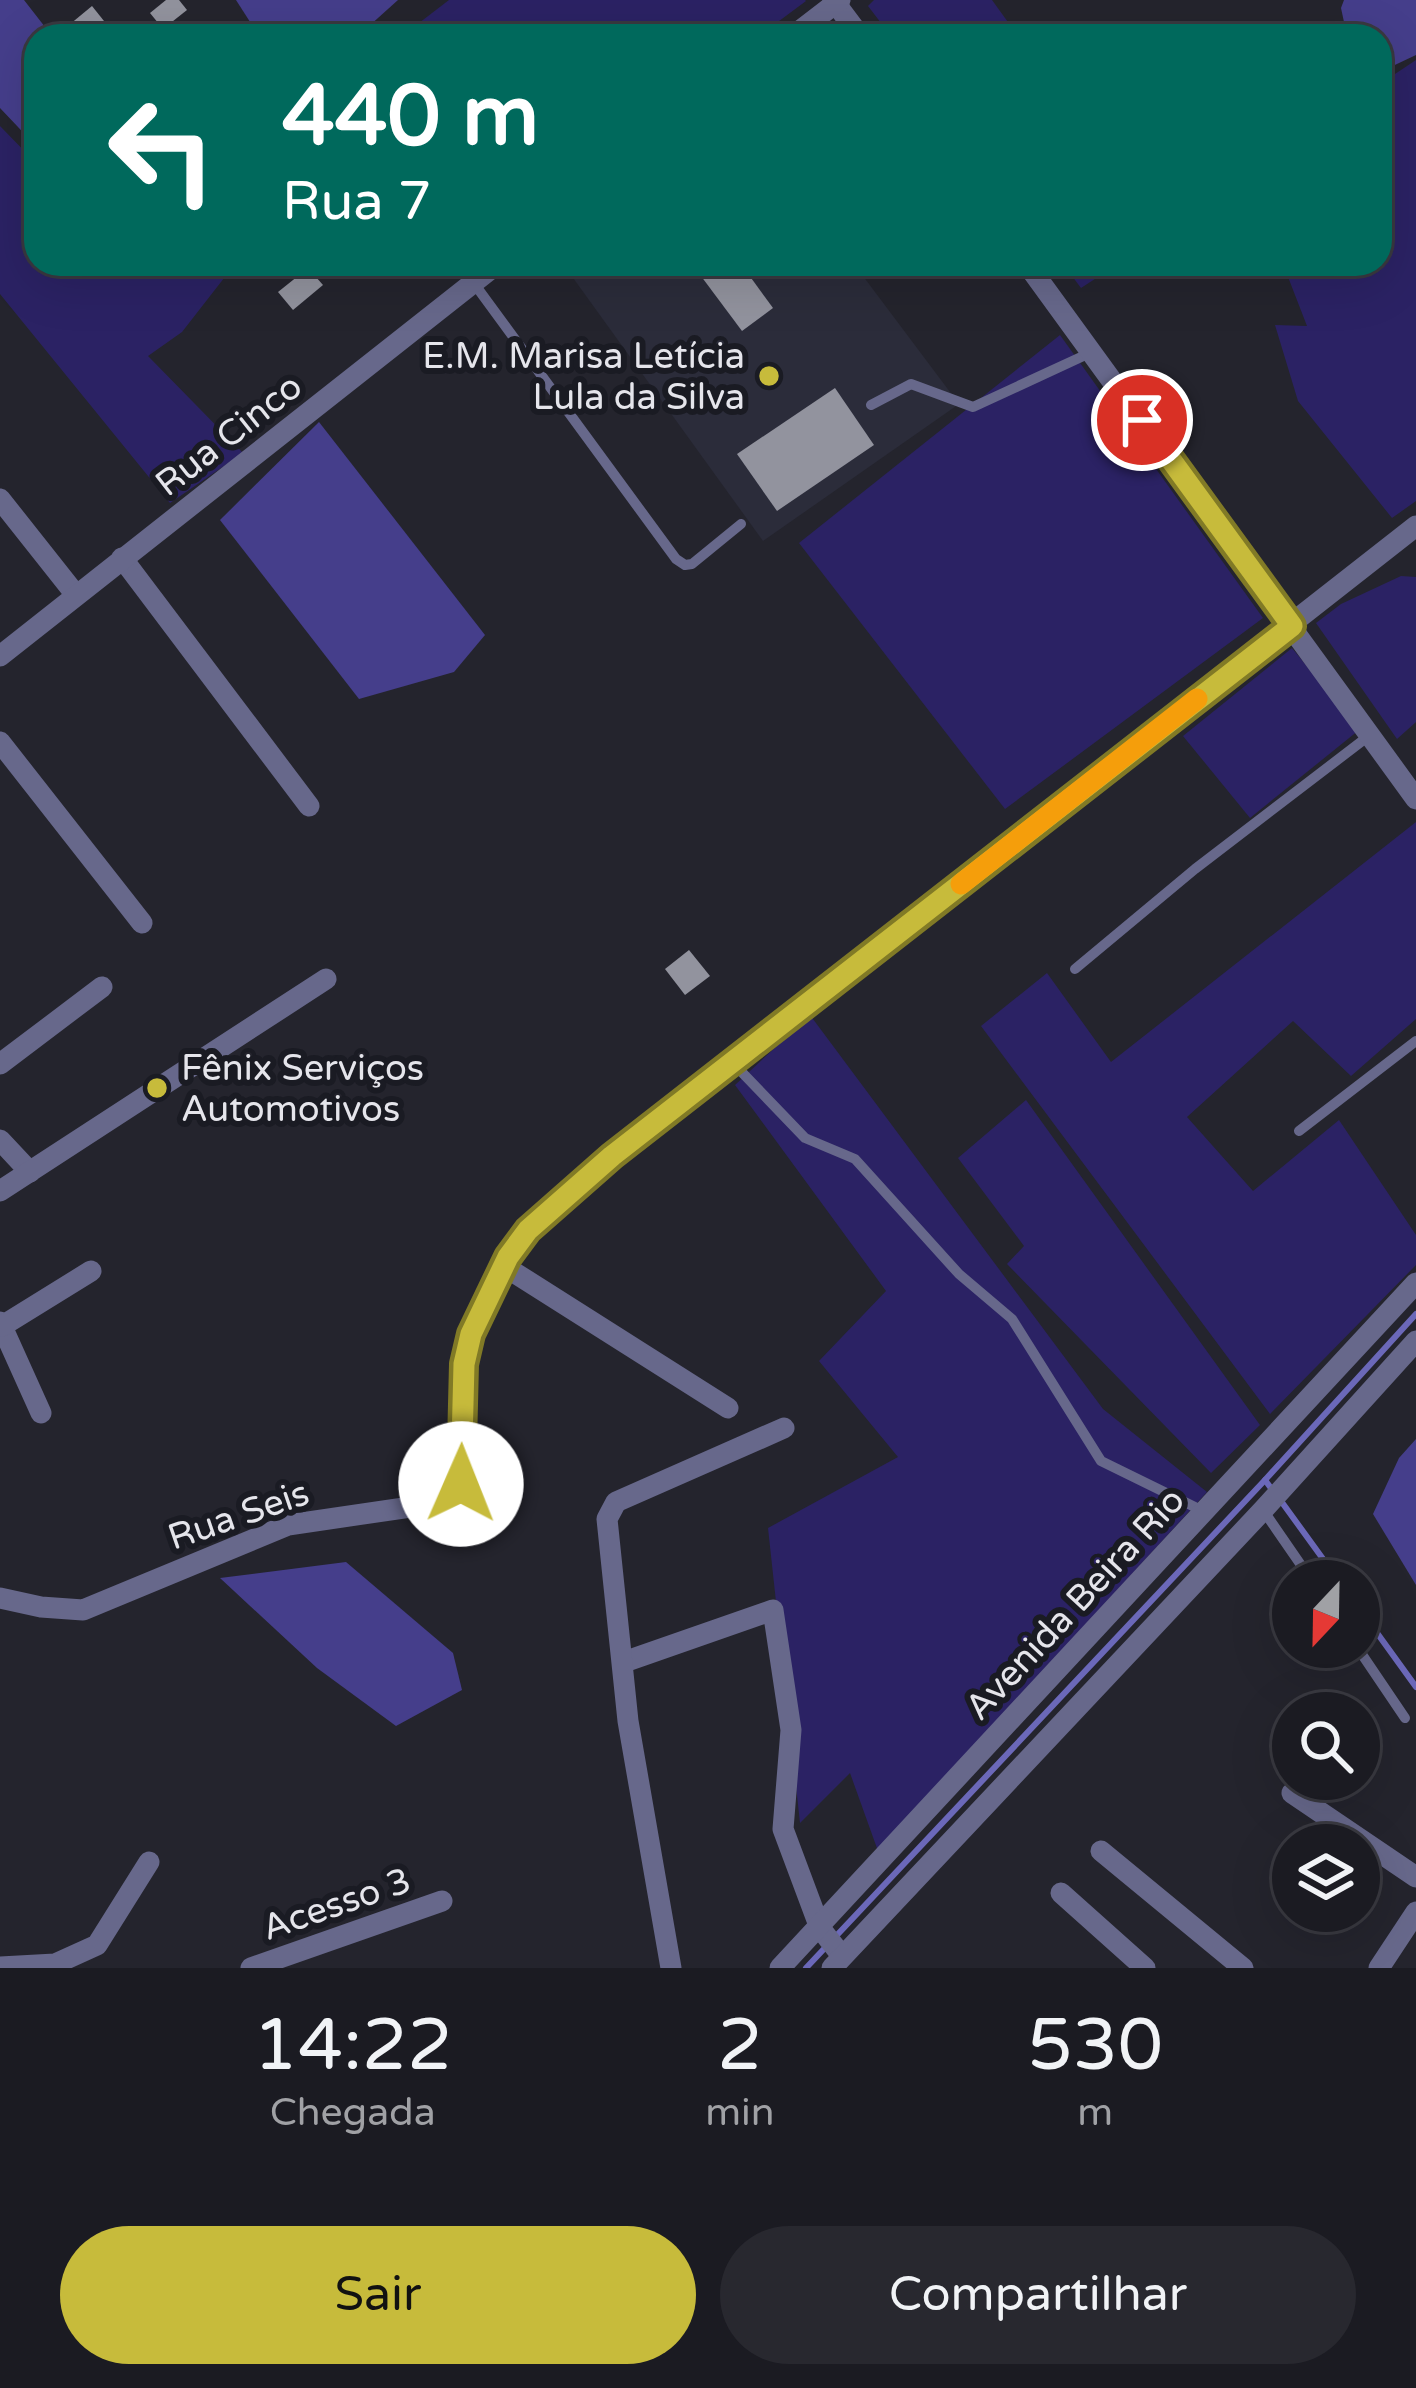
<!DOCTYPE html>
<html lang="pt">
<head>
<meta charset="utf-8">
<style>
	body { margin:0; font-family:"Varela Round",sans-serif; background:#28282f; color:#f1f3f6; height:100vh; display:flex; flex-direction:column; font-size:45px; white-space:nowrap }
	* { box-sizing:border-box; margin:0 }
	p { font-size:39px; color:#a0a1a5 }
	.icon { flex:none; width:66px; height:66px; fill:none; stroke:currentColor; stroke-width:2; stroke-linecap:round; stroke-linejoin:round }
	.map { position:relative; height:1968px; overflow:hidden }
	.drawer { display:flex; flex-direction:column; background:#1b1b22; flex:1 }
	.drawer>* { flex:none }
	.hud { position:absolute; left:24px; top:24px; width:1368px; height:252px; border-radius:36px; box-shadow:0 12px 48px #0002,0 0 0 3px #393940; background:#00695c; color:#fff; overflow:hidden }
	.needle { width:78px; rotate:202deg }
	.tools { position:absolute; left:1272px; top:1560px; display:grid; gap:24px }
	.tools a { display:grid; place-items:center; width:108px; height:108px; border-radius:50%; background:#1b1b22; box-shadow:0 12px 48px #0002,0 0 0 3px #393940; font-size:60px }
	.pin { position:absolute; display:grid; place-items:center; width:102px; height:102px; color:#fff; margin:-51px; border:6px solid #fff; border-radius:50%; box-shadow:0 3px 12px #0007 }
	.me { position:absolute; width:132px; margin:-66px; rotate:1deg; stroke-linejoin:round; filter:drop-shadow(0 0 9px #0008) }
	.turn { display:flex; align-items:center; gap:42px; height:252px; padding:0 60px; font-size:54px }
	.turn .icon { width:156px; height:156px; stroke-width:2.5 }
	.turn b { display:block; font-size:84px; line-height:102px }
	.eta { display:flex; justify-content:space-evenly; align-items:center; height:204px; text-align:center }
	.eta b { font-size:72px; font-weight:600; line-height:84px }
	.action { display:flex; gap:24px; margin-top:auto; padding:24px 60px }
	.action a { flex:1; height:138px; border-radius:72px; background:#c7bb3b; color:#111; font-size:48px; font-weight:600; line-height:138px; text-align:center }
	.action a+a { background:#28282f; color:#f1f3f6 }
	.map>svg:first-child { display:block }
</style>
</head>
<body>
<div class="map">
<svg width="1416" height="1968" viewBox="0 0 1416 1968">
	<rect width="100%" height="100%" fill="#24242d"/>
	<path fill="#2b2c3a" d="M563 264H854L959 404 763 541Z"/>
	<g fill="#2b2264">
		<path d="M449 0H805L806 1 759 36H402Z"/>
		<path d="M874 0H992L1018 36H891L868 6Z"/>
		<path d="M1416 60V501L1392 518 1298 401 1275 325 1307 326 1283 264H1380V84Z"/>
		<path d="M0 126 36 163V264H235L182 332 148 356 243 453 170 503 0 294Z"/>
		<path d="M1063 264H1118L1081 288Z"/>
		<path d="M1060 335 1263 618 1005 809 799 543Z"/>
		<path d="M1401 576 1416 577V722L1397 739 1316 623 1341 604Z"/>
		<path d="M1292 648 1359 730 1250 818 1183 736Z"/>
		<path d="M1416 822V1019L1351 1076 1293 1021 1187 1117 1253 1191 1339 1120 1416 1235V1265L1270 1414 981 1026 1047 973 1111 1062Z"/>
		<path d="M810 1015 1103 1409 1207 1492 878 1851 850 1773 800 1823 768 1528 898 1457 819 1361 886 1291 735 1085Z"/>
		<path d="M1026 1100 1260 1425 1211 1473 1007 1264 1024 1246 958 1158Z"/>
	</g>
	<g fill="#453e8b">
		<path d="M0 0H24L52 36H36V146L0 108Z"/>
		<path d="M236 0H398L358 36H259Z"/>
		<path d="M1344 0H1416V55L1380 72V36H1347L1341 8Z"/>
		<path d="M319 422 485 635 454 672 359 699 220 520Z"/>
		<path d="M1416 1439V1585L1373 1514 1399 1458Z"/>
		<path d="M346 1562 453 1653 462 1690 396 1726 317 1668 220 1578Z"/>
	</g>
	<g fill="none" stroke-linecap="round" stroke-linejoin="round">
		<g stroke="#6b68b9" stroke-width="6">
			<path d="M1273 1491 1265 1480 1416 1314"/>
			<path d="M1281 1501 1339 1581"/>
			<path d="M1359 1608 1416 1687"/>
			<path d="M806 1968 1265 1480"/>
		</g>
	</g>
	<g fill="#92939e">
		<path d="M166 0H179L187 10 163 29 150 13Z"/>
		<path d="M92 6 104 21 85 36H78L69 25Z"/>
		<path d="M257 264H284L269 277Z"/>
		<path d="M692 264H741L773 308 742 331Z"/>
		<path d="M308 268 323 285 293 310 278 292Z"/>
		<path d="M835 388 874 445 777 511 737 454Z"/>
		<path d="M689 950 710 976 685 995 665 969Z"/>
	</g>
	<g fill="none" stroke-linecap="round" stroke-linejoin="round">
		<g stroke="#67688b" stroke-width="10">
			<path d="M473 282 676 559 685 565 692 564 741 524"/>
			<path d="M871 405 911 384 973 407 1092 352"/>
			<path d="M1075 969 1195 869 1370 735"/>
			<path d="M732 1062 805 1138 855 1159 959 1274 1012 1319 1101 1461 1203 1511"/>
			<path d="M1299 1131 1416 1041"/>
			<path d="M1263 1510 1312 1581"/>
			<path d="M1357 1647 1405 1718"/>
		</g>
		<g stroke="#67688b" stroke-width="21">
			<path d="M833 0 860 36"/>
			<path d="M793 36 840 0"/>
			<path d="M1027 264 1416 799"/>
			<path d="M0 499 76 595"/>
			<path d="M122 558 309 806"/>
			<path d="M0 656 497 264"/>
			<path d="M0 742 142 923"/>
			<path d="M0 1064 102 987"/>
			<path d="M0 1140 30 1172"/>
			<path d="M0 1191 326 979"/>
			<path d="M504 1266 728 1408"/>
			<path d="M0 1322 41 1413"/>
			<path d="M2 1326 91 1271"/>
			<path d="M0 1598 41 1607 83 1610 288 1525 445 1502 461 1484 464 1363 471 1333 508 1257 528 1230 612 1156 1416 526"/>
			<path d="M624 1662 773 1610 791 1730 783 1829 820 1928 842 1956"/>
			<path d="M1292 1793 1416 1877"/>
			<path d="M1101 1851 1243 1968"/>
			<path d="M1061 1893 1145 1968"/>
			<path d="M0 1967 55 1964 97 1945 149 1862"/>
			<path d="M251 1968 442 1901"/>
			<path d="M671 1968 628 1721 607 1519 616 1502 784 1428"/>
			<path d="M780 1968 1416 1283"/>
			<path d="M832 1968 1263 1510 1416 1341"/>
			<path d="M1379 1968 1416 1912"/>
		</g>
	</g>
	<g fill="none" stroke-linecap="round" stroke-linejoin="round">
		<g stroke="#817a26" stroke-width="30">
			<path id="route" d="M461 1484 464 1364 471 1334 508 1257 528 1230 612 1156 1292 626 1142 420"/>
		</g>
		<use href="#route" stroke="#c7bb3b" stroke-width="21"/>
		<path stroke="#f59e0b" stroke-width="21" d="M961 884 1197 699"/>
	</g>
	<g fill="#c7bb3b" stroke="#1a1b23" stroke-width="4.5">
		<circle cx="769" cy="376" r="12"/>
		<circle cx="157" cy="1088" r="12"/>
	</g>
	<g text-anchor="middle" stroke-width="12" stroke-linejoin="round" paint-order="stroke">
		<g font-size="36" fill="#e5e5eb" stroke="#1a1b23" text-anchor="end">
			<text x="745" y="368">E.M. Marisa Letícia<tspan x="745" dy="41">Lula da Silva</tspan></text>
			<text x="181" y="1080" text-anchor="start">Fênix Serviços<tspan x="181" dy="41">Automotivos</tspan></text>
		</g>
		<g font-size="36" fill="#e5e5eb" stroke="#1a1b23">
			<text transform="translate(228 434) rotate(-38)" y="13">Rua Cinco</text>
			<text transform="translate(238 1514) rotate(-19)" y="13">Rua Seis</text>
			<text transform="translate(1074 1603) rotate(-47)" y="13">Avenida Beira Rio</text>
			<text transform="translate(336 1903) rotate(-19)" y="13">Acesso 3</text>
		</g>
	</g>
</svg>
<div class="tools">
<a><svg class="needle" viewBox="-14 -14 28 28"><path d="M0-13l5 13h-10z" fill="#e53935"/><path d="M0 13l5-13h-10z" fill="#a0a1a5"/></svg></a>
<a><svg class="icon" aria-label="search" viewBox="0 0 24 24"><circle cx="10" cy="10" r="6"/><path d="M15 15l6 6"/></svg></a>
<a><svg class="icon" aria-label="layers" viewBox="0 0 24 24"><path d="M12 4l9 5-9 5-9-5zM3 14l9 5 9-5"/></svg></a>
</div>
<div class="pin" style="left:1142px;top:420px;background:#d93025"><svg class="icon" aria-label="arrive" viewBox="0 0 24 24"><path d="M6 21V4h12l-3 4 3 4H6"/></svg></div>
<svg class="me" style="left:461px;top:1484px" viewBox="-20 -20 40 40"><circle r="19" fill="#fff"/><path d="M0-13L10 11 0 6-10 11z" fill="#c7bb3b"/></svg>
<div class="hud">
<div class="turn"><svg class="icon" aria-label="left" viewBox="0 0 24 24"><path d="M17 20v-9H6M10 6l-5 5 5 5"/></svg><div><b>440 m</b>Rua 7</div></div>
</div>
</div>
<section class="drawer">
<div class="eta">
<div><b>14:22</b><p>Chegada</p></div>
<div><b>2</b><p>min</p></div>
<div><b>530</b><p>m</p></div>
</div>
<div class="action"><a>Sair</a><a>Compartilhar</a></div>
</section>
</body>
</html>
